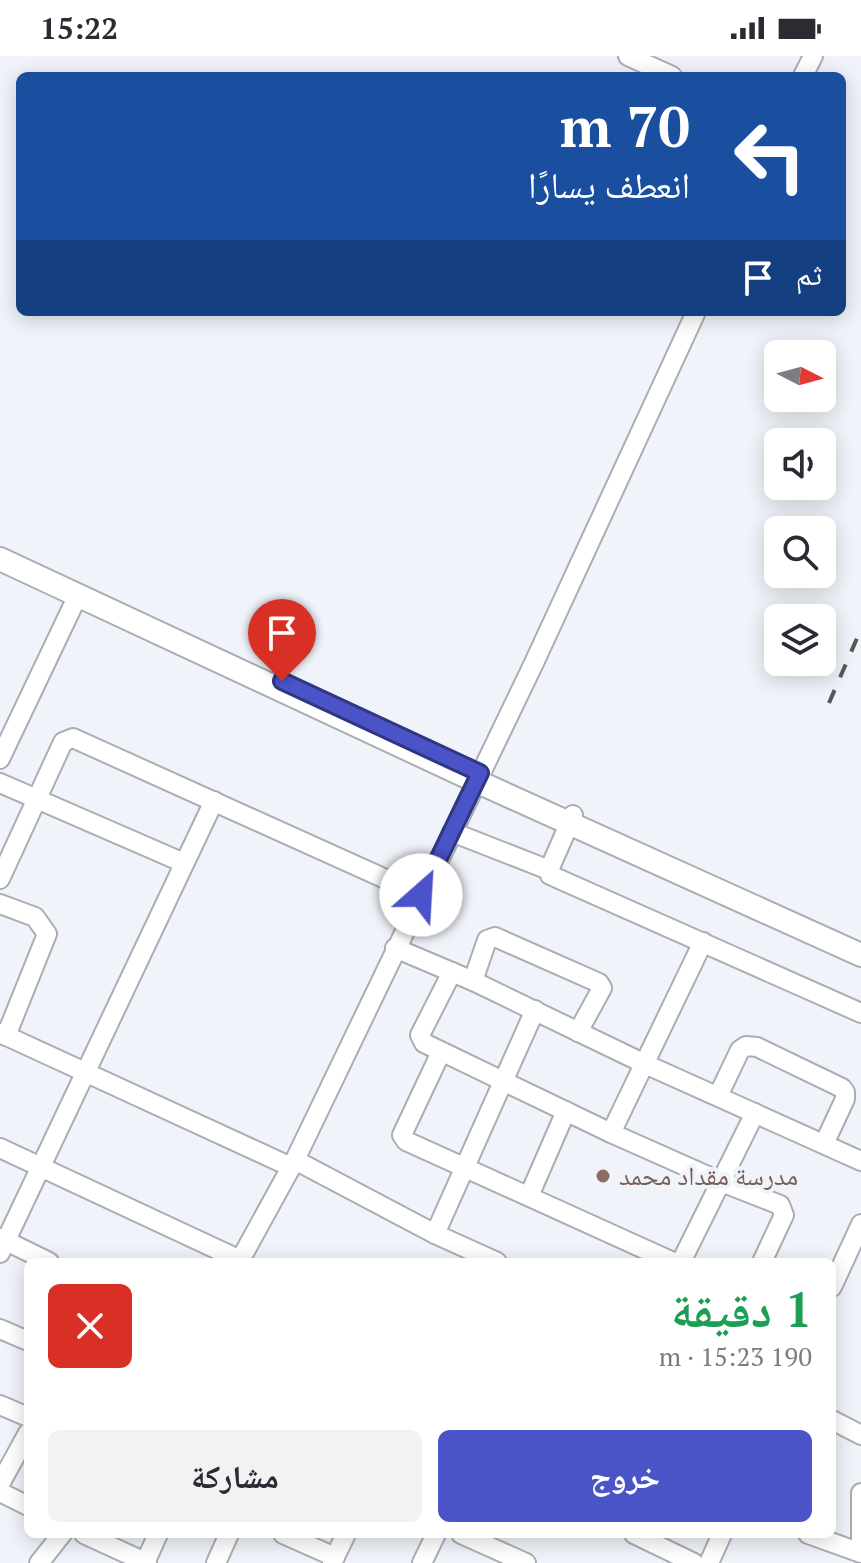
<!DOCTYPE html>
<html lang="ar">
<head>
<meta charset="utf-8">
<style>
	body { margin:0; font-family:"PT Serif","Noto Naskh Arabic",serif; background:#f2f2f3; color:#2b2b33; direction:rtl; height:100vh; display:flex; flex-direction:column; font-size:30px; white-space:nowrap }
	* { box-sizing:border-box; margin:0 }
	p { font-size:26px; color:#7c7c81 }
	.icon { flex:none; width:44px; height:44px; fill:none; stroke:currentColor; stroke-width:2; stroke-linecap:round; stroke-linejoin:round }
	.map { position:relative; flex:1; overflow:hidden; direction:ltr }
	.side { position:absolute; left:24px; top:1202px; width:812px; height:280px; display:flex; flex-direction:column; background:#fff; border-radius:12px; box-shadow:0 4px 20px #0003; direction:rtl }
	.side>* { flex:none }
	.top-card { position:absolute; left:16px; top:16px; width:830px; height:244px; border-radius:12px; box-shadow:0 4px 20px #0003; direction:rtl; background:#1a4fa0; color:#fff; overflow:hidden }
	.needle { width:52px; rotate:96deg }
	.buttons { position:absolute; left:764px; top:284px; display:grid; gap:16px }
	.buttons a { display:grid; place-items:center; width:72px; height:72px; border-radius:12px; background:#fff; box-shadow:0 4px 20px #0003; font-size:40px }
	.pin { position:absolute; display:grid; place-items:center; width:68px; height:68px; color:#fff; margin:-82px -34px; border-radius:50% 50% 50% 0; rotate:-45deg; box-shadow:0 0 8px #0007 }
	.pin .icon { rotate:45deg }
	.me { position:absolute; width:88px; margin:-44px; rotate:26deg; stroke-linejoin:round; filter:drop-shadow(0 0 6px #0008) }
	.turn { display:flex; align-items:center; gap:28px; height:168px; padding:0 24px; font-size:36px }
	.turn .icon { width:104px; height:104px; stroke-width:2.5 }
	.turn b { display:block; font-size:56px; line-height:68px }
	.then { display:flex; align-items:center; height:76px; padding:0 24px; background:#0003; gap:16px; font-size:30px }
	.round { display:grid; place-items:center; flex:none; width:84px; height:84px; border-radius:12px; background:#f2f2f3 }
	.summary { display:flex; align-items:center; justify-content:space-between; height:136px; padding:0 24px }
	h1 { font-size:48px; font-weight:700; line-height:60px; color:#1e9e55 }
	.primary-button { display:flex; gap:16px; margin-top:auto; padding:16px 24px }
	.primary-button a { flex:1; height:92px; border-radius:12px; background:#4a53c8; color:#fff; font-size:32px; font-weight:700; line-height:92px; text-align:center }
	.primary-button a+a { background:#f2f2f3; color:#2b2b33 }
	.status { display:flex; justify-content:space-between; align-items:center; height:56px; padding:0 40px; background:#fff; direction:ltr }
	.status svg { height:22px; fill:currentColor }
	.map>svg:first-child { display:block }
</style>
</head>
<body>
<div class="status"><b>15:22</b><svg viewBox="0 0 49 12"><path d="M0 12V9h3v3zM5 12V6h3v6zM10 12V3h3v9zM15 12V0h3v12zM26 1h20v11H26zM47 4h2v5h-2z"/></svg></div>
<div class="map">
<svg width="861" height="1507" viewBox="0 0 861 1507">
	<rect width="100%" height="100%" fill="#f0f4fa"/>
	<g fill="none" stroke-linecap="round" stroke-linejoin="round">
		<g stroke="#aaaeb3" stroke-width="22">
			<g id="minor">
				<path d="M628 0 672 20"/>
				<path d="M803 20 813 0"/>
				<path d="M0 703 78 539"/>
				<path d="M0 727 184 807"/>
				<path d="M573 759 549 814 550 819 861 957"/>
				<path d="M452 776 549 814"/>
				<path d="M0 823 63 686 73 682 421 839"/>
				<path d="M0 848 35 861 47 878 6 980"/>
				<path d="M395 892 473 925 645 1008 861 1105"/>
				<path d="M452 916 420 979 424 987 611 1077 719 1125 780 1149 784 1159 762 1206"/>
				<path d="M473 925 487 884 495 881 599 927 602 932 578 976"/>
				<path d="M0 977 291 1111"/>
				<path d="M441 996 402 1079 406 1085 673 1206"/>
				<path d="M718 1040 740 994 746 990 757 991 842 1032 845 1036V1043L824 1088"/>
				<path d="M611 1077 703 886"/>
				<path d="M0 1092 240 1204"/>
				<path d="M295 1104 435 1178 497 1206"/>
				<path d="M529 1140 566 1055"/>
				<path d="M435 1178 535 954"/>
				<path d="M0 1182 49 1206"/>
				<path d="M0 1197 214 745"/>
				<path d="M239 1206 295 1104 533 609 696 256"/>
				<path d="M681 1206 755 1057"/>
				<path d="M832 1231 861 1168"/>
				<path d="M0 1273 28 1285"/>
				<path d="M0 1349 28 1361"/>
				<path d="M832 1364 861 1379"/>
				<path d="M0 1428 28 1377"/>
				<path d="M0 1436 28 1450"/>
				<path d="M861 1437V1484"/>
				<path d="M84 1478 147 1507"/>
				<path d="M283 1478 335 1501"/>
				<path d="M461 1478 526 1507"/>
				<path d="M634 1478 694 1507"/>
				<path d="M808 1478 861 1497"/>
				<path d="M39 1507 62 1478"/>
				<path d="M145 1507 158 1478"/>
				<path d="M216 1507 229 1478"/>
				<path d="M332 1507 346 1478"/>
				<path d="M422 1507 436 1478"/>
				<path d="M709 1507 722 1478"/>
			</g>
		</g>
		<g stroke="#aaaeb3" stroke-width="26">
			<path id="major" d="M0 503 476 725 861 899"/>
		</g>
		<use href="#minor" stroke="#fff" stroke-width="18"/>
		<use href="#major" stroke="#fff" stroke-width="22"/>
		<path stroke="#55585a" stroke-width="4" stroke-dasharray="14 14" stroke-linecap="butt" d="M829 647 861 573"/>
	</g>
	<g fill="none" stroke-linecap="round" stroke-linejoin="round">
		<g stroke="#303682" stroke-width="20">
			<path id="route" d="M282 625 480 717 421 839"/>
		</g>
		<use href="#route" stroke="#4a53c8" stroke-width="14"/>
	</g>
	<circle fill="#8d6e63" stroke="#f0f4fa" stroke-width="3" cx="603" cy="1120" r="8"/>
	<g text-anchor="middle" stroke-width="8" stroke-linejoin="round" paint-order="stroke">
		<g font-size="26" fill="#785e54" stroke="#f0f4fa" text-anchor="start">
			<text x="619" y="1129">مدرسة مقداد محمد</text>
		</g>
	</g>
</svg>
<div class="buttons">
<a><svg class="needle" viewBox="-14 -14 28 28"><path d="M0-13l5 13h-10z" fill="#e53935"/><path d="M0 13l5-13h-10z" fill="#7c7c81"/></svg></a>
<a><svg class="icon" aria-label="sound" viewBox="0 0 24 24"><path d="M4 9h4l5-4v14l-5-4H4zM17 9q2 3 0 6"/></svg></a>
<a><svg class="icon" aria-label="search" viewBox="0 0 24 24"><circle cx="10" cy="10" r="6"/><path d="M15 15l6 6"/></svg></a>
<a><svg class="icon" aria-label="layers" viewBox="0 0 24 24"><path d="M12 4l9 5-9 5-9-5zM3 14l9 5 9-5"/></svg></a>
</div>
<div class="pin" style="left:282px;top:625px;background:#d93025"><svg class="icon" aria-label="arrive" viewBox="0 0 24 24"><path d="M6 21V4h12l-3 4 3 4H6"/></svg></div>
<svg class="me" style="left:421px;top:839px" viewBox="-20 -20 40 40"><circle r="19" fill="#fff"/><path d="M0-13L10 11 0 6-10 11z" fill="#4a53c8"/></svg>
<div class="top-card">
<div class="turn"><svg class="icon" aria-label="left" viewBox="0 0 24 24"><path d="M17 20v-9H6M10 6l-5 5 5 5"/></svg><div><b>70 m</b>انعطف يسارًا</div></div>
<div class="then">ثم<svg class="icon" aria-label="arrive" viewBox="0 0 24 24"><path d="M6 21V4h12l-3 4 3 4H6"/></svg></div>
</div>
<section class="side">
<div class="summary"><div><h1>1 دقيقة</h1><p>190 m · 15:23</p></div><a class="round" style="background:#d93025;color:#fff"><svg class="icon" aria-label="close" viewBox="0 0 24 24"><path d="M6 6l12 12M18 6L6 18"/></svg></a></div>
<div class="primary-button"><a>خروج</a><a>مشاركة</a></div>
</section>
</div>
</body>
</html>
